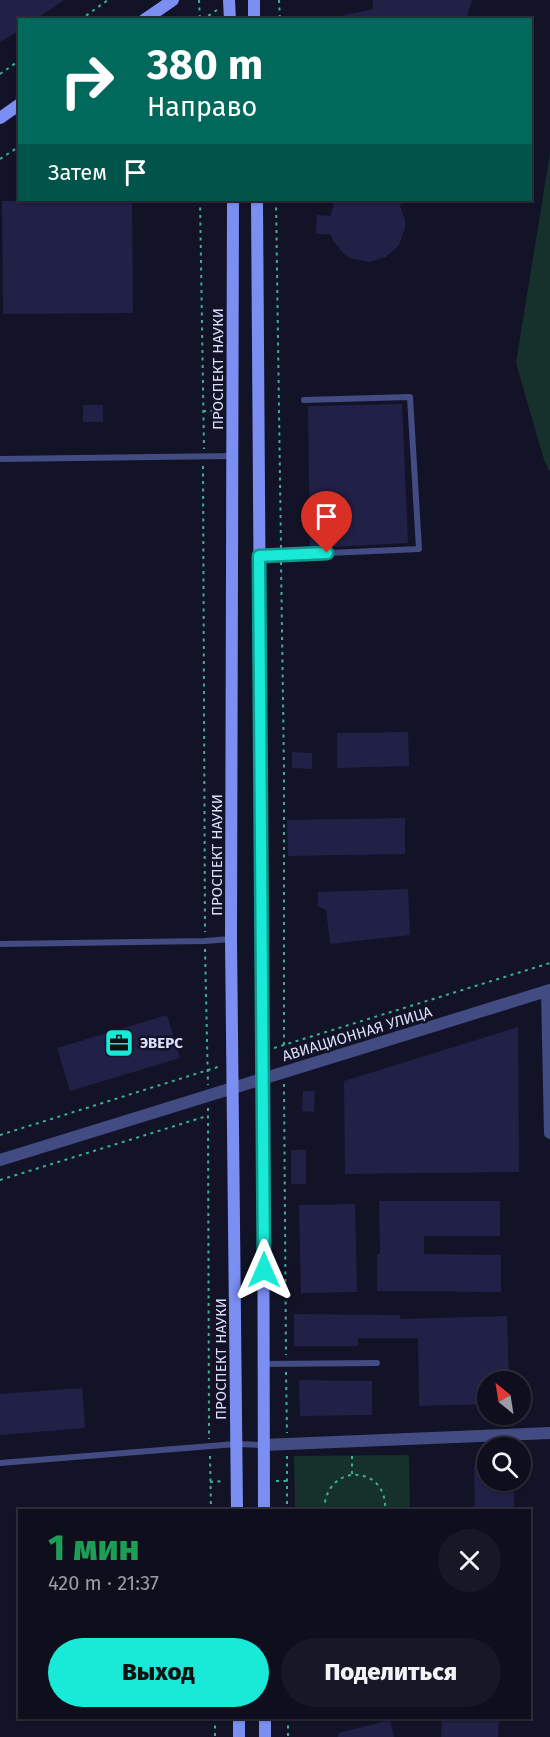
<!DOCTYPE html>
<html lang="ru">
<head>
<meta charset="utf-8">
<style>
	body { margin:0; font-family:"Fira Sans",sans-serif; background:#171726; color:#f1f3f6; height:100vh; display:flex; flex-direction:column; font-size:22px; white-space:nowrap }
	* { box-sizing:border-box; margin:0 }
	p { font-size:20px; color:#9b9ca4 }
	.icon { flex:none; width:33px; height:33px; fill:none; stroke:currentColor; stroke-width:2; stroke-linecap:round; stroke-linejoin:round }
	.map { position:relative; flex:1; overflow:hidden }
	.sheet { position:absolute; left:18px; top:1509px; width:513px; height:210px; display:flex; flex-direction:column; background:#0e0e1d; border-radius:0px; box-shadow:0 2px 4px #0004,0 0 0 2px #2e2e3b }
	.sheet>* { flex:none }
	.banner { position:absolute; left:18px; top:18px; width:514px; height:183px; border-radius:0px; box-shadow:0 2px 4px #0004,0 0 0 2px #2e2e3b; background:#00695c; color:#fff; overflow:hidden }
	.needle { width:39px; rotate:330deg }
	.controls { position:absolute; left:477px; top:1371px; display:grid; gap:12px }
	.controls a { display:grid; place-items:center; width:54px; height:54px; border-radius:50%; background:#0e0e1d; box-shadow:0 2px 4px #0004,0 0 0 2px #2e2e3b; font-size:30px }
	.pin { position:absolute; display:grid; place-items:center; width:51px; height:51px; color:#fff; margin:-62px -26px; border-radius:50% 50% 50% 0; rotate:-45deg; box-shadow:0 0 6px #0007 }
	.pin .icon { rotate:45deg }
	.me { position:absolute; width:66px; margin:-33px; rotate:0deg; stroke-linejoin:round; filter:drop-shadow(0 0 4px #0008) }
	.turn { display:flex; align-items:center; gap:21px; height:126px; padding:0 30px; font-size:27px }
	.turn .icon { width:78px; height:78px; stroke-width:2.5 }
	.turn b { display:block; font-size:42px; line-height:51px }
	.then { display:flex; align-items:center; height:57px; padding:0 30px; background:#0003; gap:12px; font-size:22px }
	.round { display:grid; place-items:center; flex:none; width:63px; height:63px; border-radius:32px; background:#171726 }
	.summary { display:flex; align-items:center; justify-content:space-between; height:102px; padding:0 30px }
	h1 { font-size:36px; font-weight:800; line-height:45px; color:#1e9e55 }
	.primary-button { display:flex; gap:12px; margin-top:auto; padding:12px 30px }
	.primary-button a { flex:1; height:69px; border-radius:36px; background:#19ead8; color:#111; font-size:24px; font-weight:800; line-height:69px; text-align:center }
	.primary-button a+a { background:#171726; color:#f1f3f6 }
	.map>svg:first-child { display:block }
</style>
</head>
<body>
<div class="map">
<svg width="550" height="1737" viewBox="0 0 550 1737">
	<rect width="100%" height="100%" fill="#121327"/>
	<g fill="#16312b">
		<path d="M550 153V472L544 460 516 363Z"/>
		<path d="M409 1455 410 1510H295L294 1456Z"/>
	</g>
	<g fill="#212047">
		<path d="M0 0H64L35 20H20V30L0 42Z"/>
		<path d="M373 0H472L466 20H344V15L373 9Z"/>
		<path d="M132 200 133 313 3 314 2 201Z"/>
		<path d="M332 200H404L400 206 405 220V228L399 245 386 257 370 262 353 259 345 255 334 242 330 234H316L317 215 330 216 334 205Z"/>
		<path d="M402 404 408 543 310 548 308 406Z"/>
		<rect x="83" y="405" width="20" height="17"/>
		<path d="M408 732 409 766 337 768V733Z"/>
		<path d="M292 752 312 753V769L292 768Z"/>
		<path d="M405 818V854L288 856 287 820Z"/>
		<path d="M408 889 410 935 330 944 326 910 318 906V892Z"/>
		<path d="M167 1015 180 1058 70 1091 57 1048Z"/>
		<path d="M518 1027 519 1172 345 1174 344 1081Z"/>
		<path d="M303 1091H315L314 1112 302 1111Z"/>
		<rect x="291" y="1150" width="15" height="34"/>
		<path d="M379 1201H500V1236H424V1254L501 1255V1292L377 1291V1254H380Z"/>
		<path d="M355 1204 357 1292 301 1293 299 1205Z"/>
		<path d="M294 1314 400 1315V1319L507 1316 509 1382H488V1404L419 1406 418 1338H358V1346H294Z"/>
		<path d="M299 1380 372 1381V1415L300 1416Z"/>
		<path d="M82 1388 85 1428 0 1435V1394Z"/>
		<path d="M474 1466H488V1480H514V1510H475Z"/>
		<path d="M442 1718H499L498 1737H441Z"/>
		<path d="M390 1720 394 1737H338V1733Z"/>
	</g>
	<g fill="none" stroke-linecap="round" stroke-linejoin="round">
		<g stroke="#3bb093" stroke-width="2" stroke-dasharray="3 4.5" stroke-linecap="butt">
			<path d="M199 0 200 20"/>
			<path d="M279 0 280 20"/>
			<path d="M80 20 108 0"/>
			<path d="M202 20 217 10"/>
			<path d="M0 74 20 60"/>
			<path d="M0 159 20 146"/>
			<path d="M200 200 204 449"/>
			<path d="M276 200 281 548"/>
			<path d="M203 411H222"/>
			<path d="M203 466 205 932"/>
			<path d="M281 562 284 769V1061"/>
			<path d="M205 949 208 1085"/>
			<path d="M274 1048 550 963"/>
			<path d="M284 1084 286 1355"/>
			<path d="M208 1108 209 1439"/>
			<path d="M0 1135 221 1066"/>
			<path d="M0 1180 207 1116"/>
			<path d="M286 1372 287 1433"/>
			<path d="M210 1456 211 1510"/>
			<path d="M287 1456V1510"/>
			<path d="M352 1474V1453"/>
			<path d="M276 1481H287"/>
			<path d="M210 1482 225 1481"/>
			<path d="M386 1509H410"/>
			<path d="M298 1510 322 1509"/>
			<path d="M324 1510C326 1461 388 1465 385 1510"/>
			<path d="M215 1718V1737"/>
			<path d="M288 1718V1737"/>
		</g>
		<g stroke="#424b82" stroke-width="6">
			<path d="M0 459 233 456"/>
			<path d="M260 556 419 549 410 397 304 400"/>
			<path d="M0 944 205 941 231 939"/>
			<path d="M264 1364 377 1363"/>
			<path d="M0 1463 236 1444 263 1445"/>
		</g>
		<g stroke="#424b82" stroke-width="12">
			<path d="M547 991 550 1133"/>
			<path d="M0 1160 550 990"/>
			<path d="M263 1445 550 1433"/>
		</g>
		<g stroke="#7b8ff3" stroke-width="12">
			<path d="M229 0 230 20"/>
			<path d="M254 0V20"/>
			<path d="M144 20 173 0"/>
			<path d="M0 118 20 104"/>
			<path d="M233 200 231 939 237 1510"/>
			<path d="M257 200 263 1078 264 1510"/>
			<path d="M239 1718V1737"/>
			<path d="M265 1718V1737"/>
		</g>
	</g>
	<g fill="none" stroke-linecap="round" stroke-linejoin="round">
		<g stroke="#10988c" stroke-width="15">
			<path id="route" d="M264 1270 259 556 327 553"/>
		</g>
		<use href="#route" stroke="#19ead8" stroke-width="10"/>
	</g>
	<defs>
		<g id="office-square" transform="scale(1.5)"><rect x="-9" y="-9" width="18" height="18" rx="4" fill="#19ead8" stroke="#121327"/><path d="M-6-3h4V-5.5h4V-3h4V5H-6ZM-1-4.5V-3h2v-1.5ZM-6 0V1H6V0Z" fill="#111"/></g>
	</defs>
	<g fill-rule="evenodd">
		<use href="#office-square" x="119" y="1043"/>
	</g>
	<g text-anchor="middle" stroke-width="5" stroke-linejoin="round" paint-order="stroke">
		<g font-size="15" fill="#dcdefc" stroke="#121327">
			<text transform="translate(218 369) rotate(-90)" y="5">ПРОСПЕКТ НАУКИ</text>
			<text transform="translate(217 855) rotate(-90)" y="5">ПРОСПЕКТ НАУКИ</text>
			<text transform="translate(357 1034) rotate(-17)" y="5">АВИАЦИОННАЯ УЛИЦА</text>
			<text transform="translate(221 1359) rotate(-90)" y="5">ПРОСПЕКТ НАУКИ</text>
		</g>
		<g font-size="15" font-weight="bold" fill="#dcdefc" stroke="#121327" text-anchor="start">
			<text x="140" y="1048">ЭВЕРС</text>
		</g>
	</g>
</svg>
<div class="controls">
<a><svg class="needle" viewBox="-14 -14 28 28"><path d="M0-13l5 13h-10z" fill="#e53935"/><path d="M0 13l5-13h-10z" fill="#9b9ca4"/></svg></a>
<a><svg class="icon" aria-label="search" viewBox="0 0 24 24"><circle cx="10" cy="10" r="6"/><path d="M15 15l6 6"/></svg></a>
</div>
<div class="pin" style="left:327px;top:553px;background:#d93025"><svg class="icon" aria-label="arrive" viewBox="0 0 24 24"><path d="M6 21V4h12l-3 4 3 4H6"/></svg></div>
<svg class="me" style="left:264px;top:1270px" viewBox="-20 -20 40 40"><path d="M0-17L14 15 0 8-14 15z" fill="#19ead8" stroke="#fff" stroke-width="4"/></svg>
<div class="banner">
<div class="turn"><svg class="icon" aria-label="right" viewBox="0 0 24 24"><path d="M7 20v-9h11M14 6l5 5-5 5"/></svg><div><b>380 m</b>Направо</div></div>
<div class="then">Затем<svg class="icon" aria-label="arrive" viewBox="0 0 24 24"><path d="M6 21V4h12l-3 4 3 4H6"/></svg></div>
</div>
<section class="sheet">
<div class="summary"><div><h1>1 мин</h1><p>420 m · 21:37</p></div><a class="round"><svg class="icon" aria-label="close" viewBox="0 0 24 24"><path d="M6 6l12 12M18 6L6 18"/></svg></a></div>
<div class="primary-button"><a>Выход</a><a>Поделиться</a></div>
</section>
</div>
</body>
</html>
